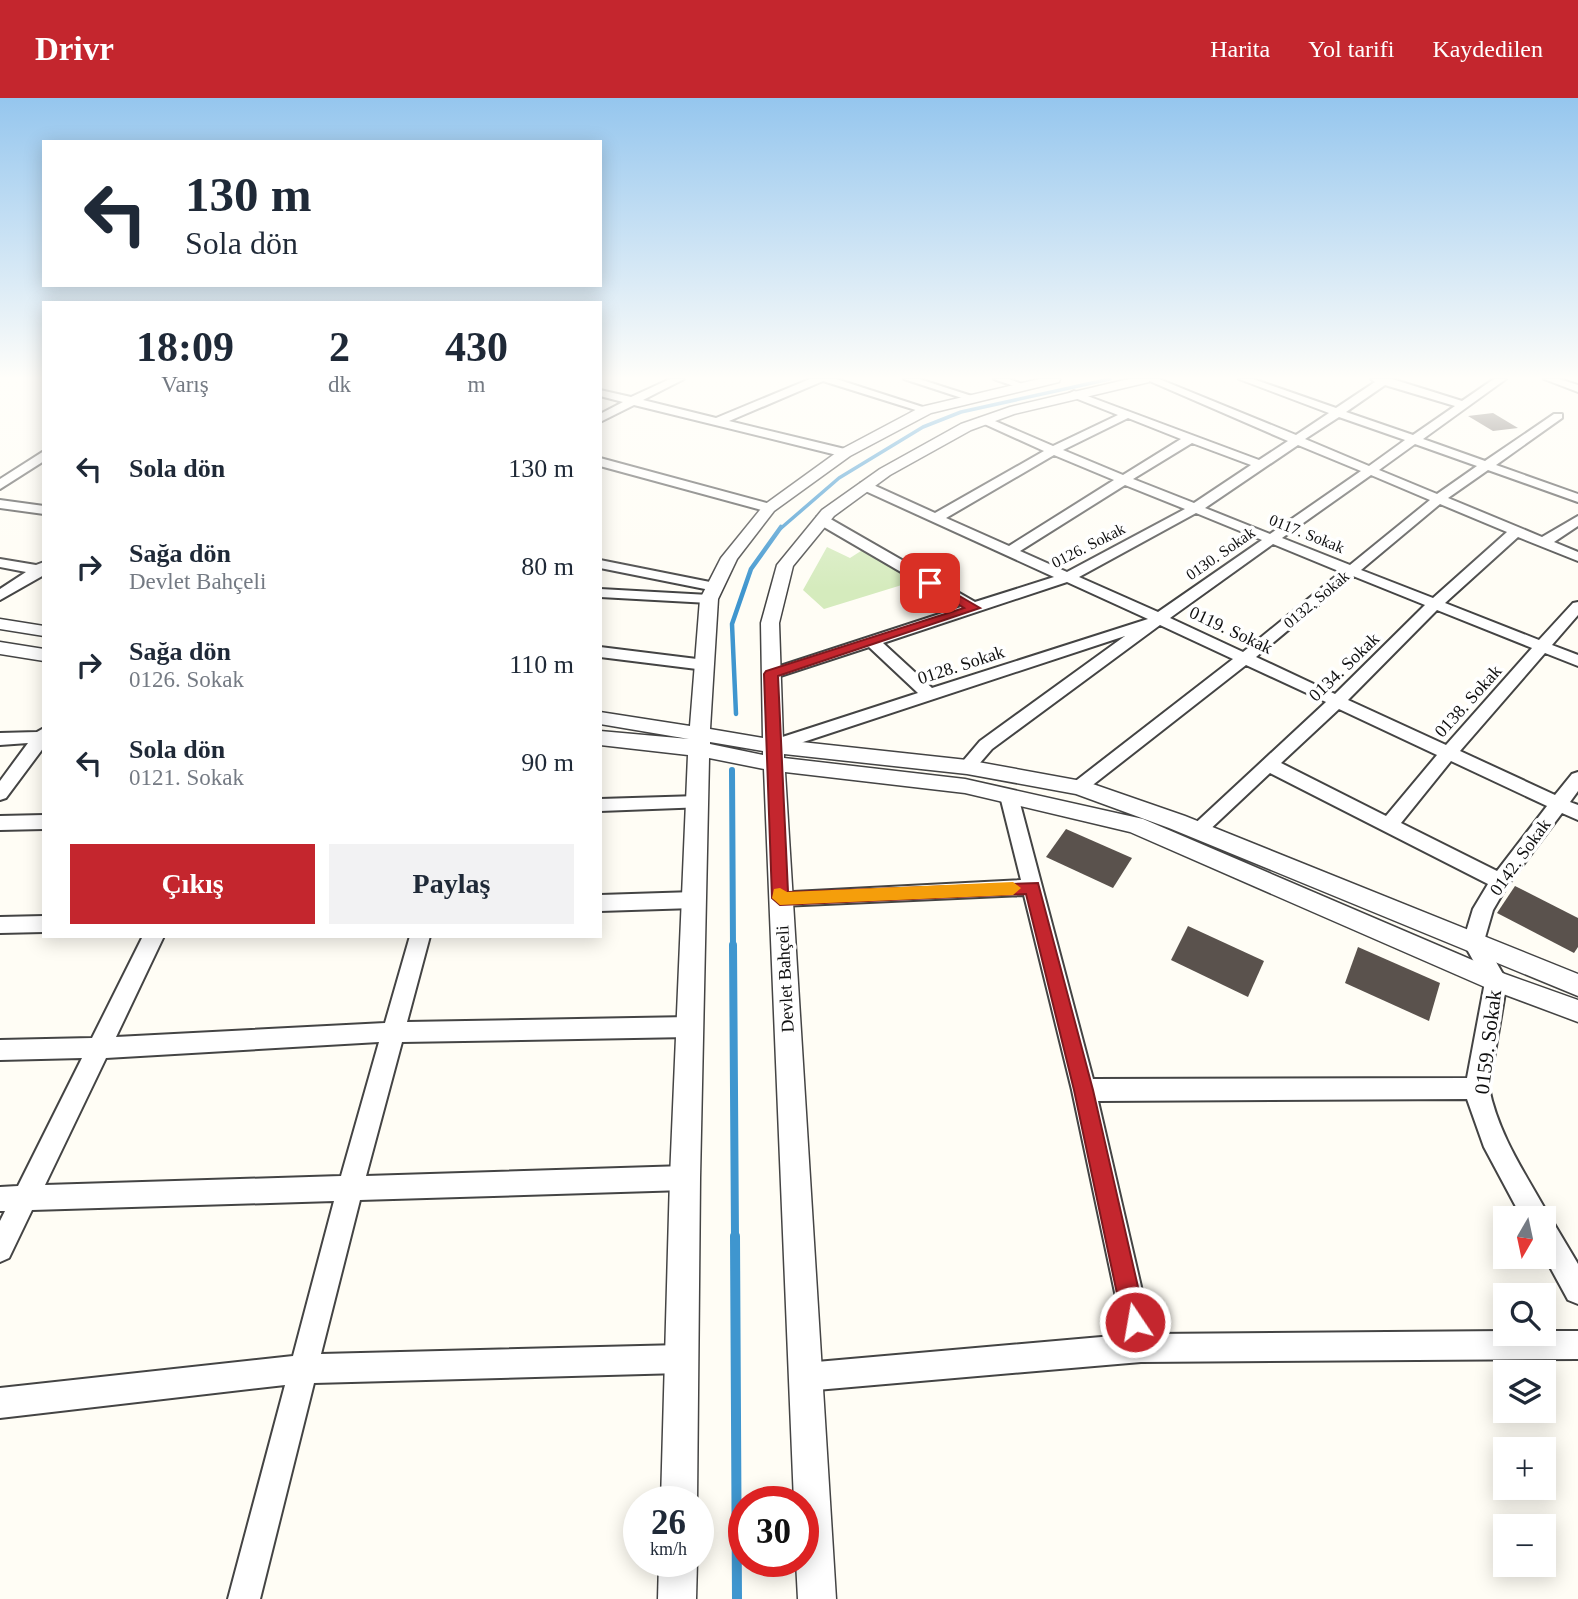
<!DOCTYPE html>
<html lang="tr">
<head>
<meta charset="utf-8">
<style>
	body { margin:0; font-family:"Times New Roman",serif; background:#f2f2f3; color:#1f2937; height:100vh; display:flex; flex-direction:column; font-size:26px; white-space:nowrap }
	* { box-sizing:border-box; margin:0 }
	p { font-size:23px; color:#747a83 }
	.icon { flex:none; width:38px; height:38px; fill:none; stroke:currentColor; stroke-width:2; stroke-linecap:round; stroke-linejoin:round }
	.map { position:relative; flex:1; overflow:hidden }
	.drawer { position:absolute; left:42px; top:203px; width:560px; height:637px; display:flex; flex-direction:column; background:#fff; border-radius:0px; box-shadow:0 4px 18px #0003 }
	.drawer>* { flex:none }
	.guide { position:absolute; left:42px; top:42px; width:560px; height:147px; border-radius:0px; box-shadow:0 4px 18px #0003; background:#fff; color:#1f2937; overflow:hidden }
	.needle { width:46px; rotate:189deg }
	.buttons { position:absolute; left:1493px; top:1108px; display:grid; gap:14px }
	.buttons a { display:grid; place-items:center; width:63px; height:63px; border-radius:0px; background:#fff; box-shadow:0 4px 18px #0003; font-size:35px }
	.speed { position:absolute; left:623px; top:1388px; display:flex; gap:14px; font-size:35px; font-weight:700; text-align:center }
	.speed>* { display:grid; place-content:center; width:91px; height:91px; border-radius:50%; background:#fff; box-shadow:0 4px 18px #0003; line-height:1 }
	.speed small { font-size:18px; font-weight:400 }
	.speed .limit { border:10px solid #d22; background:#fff; color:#111 }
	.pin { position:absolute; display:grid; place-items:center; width:60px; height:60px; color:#fff; margin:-30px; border-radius:14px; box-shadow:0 4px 10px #0006 }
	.me { position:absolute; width:77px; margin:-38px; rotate:348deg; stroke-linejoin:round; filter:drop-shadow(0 0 5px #0008) }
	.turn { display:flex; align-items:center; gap:24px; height:147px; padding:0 28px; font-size:32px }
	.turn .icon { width:91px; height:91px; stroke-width:2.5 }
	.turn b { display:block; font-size:49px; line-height:60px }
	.eta { display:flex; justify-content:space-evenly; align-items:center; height:119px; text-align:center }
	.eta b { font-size:42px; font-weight:700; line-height:49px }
	.cta { display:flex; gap:14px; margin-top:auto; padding:14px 28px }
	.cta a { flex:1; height:80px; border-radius:0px; background:#c4262e; color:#fff; font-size:28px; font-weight:700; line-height:80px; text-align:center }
	.cta a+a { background:#f2f2f3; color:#1f2937 }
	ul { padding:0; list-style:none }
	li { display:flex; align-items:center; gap:21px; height:98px; padding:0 28px }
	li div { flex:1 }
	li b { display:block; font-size:26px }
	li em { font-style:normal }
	header { display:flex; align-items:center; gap:42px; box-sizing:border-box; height:98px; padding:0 35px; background:#c4262e; color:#fff }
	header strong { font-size:33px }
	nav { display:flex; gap:38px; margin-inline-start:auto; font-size:24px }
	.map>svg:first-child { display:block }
</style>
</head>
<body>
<header>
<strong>Drivr</strong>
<nav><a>Harita</a><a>Yol tarifi</a><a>Kaydedilen</a></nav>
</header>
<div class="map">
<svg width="1578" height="1501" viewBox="0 0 1578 1501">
	<rect width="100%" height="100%" fill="#fffdf5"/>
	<path fill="#d5ebbd" d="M827 449 850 460 864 451 918 482 824 511 803 492Z"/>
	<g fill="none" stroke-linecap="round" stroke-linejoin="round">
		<path stroke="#3f96cf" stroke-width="3.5" d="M780 431 839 380 923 329 961 314 1110 281"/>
		<path stroke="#3f96cf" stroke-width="4.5" d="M736 616 732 526 751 471 781 429"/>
		<path stroke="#3f96cf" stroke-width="6" d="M732 672 733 849"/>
		<path stroke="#3f96cf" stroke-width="8" d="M733 847 735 1139"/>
		<path stroke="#3f96cf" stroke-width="10" d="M735 1138 737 1501"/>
	</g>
	<g fill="#5a524d">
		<path d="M1493 315 1518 330 1493 333 1468 318Z"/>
		<path d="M1066 731 1132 760 1113 790 1046 759Z"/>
		<path d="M1515 788 1578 820V849L1574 855 1497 815Z"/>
		<path d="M1188 828 1264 863 1248 899 1171 862Z"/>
		<path d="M1358 849 1440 885 1429 923 1345 885Z"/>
	</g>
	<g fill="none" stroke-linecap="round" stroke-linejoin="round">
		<g stroke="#444" stroke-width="4">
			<g id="minor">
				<path d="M670 281H684L643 302 716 320 810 281H836L932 312 922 314 823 283 729 323 849 352 851 355 845 359 634 307 600 324V316L623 304 600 298V292L631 299Z"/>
				<path d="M904 281H919L978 300 968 302Z"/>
				<path d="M994 281H1009L1027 288 1022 291Z"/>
				<path d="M1145 281H1159L1296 337 1329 315 1239 281H1253L1336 310 1375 284 1371 281H1392L1462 303 1494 281H1506L1423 341 1485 363 1554 316H1562V320L1496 367 1578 396V404L1488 372 1448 400 1542 439 1578 418V428L1554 444 1578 454V463L1518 439 1445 505 1539 542 1573 505 1578 504V517L1552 547 1578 557V568L1545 555 1460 653 1555 697 1572 676 1578 674V693L1570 704 1578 707V722L1562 715 1507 788 1493 812 1484 843 1507 883 1489 990C1498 1035 1523 1072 1545 1111L1548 1122 1553 1124 1578 1166V1206L1568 1202 1544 1158V1120H1522L1484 1049 1467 1001 1098 1003 1152 1236 1505 1233 1544 1236V1233H1578V1261L1141 1264 805 1293 795 1289 791 1279 795 1269 805 1265 1124 1237 1072 992 1024 797 781 808 774 805 771 800 774 795 1021 782 1000 698 1003 693H1015L1018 698 1093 981 1467 980 1485 884 1463 844 1473 811 1488 786 1270 675 1204 737H1190L1188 732 1326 604 1246 567 1085 693H1073L1070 689 1073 685 1233 561 1160 527 992 651 973 673H961L958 669 980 643 1125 538 779 652 773 654 764 648 767 644 918 595 869 549 771 581 765 579 763 576 765 573 961 509 817 425V419H827L975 504 1054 479 861 391V385H869L935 415 1044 353 980 324V320H988L1053 348 1118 317 1070 298 1068 296 1074 293 1259 362 1288 343ZM1385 287 1455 308 1413 337 1346 314ZM1339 319 1405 342 1369 368 1305 341ZM1128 320 1181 341 1123 377 1063 352ZM1192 345 1251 367 1194 405 1133 381ZM1415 346 1477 368 1437 396 1379 372ZM1298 347 1361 373 1270 436 1205 410ZM1054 357 1114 382 1009 448 946 420ZM1371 377 1430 402 1350 467 1282 440ZM1125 387 1185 411 1067 474 1020 453ZM1440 406 1507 434 1433 500 1361 472ZM1196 415 1262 442 1158 514 1079 479ZM1273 446 1341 474 1243 554 1170 520ZM1353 478 1425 507 1335 596 1256 559ZM1067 484 1148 521 932 590 883 545ZM1437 512 1532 550 1446 647 1348 602ZM1339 611 1437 657 1386 718 1281 665ZM1451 663 1547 708 1497 773 1401 725Z"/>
				<path d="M1544 281H1559L1578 287V294Z"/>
				<path d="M44 353V363L0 391V381Z"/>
				<path d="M600 360 774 407 776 410 769 414 600 368Z"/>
				<path d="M0 402 44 408V416L0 410Z"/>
				<path d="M0 461 36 467 44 464V477L0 502V491L26 474 0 469Z"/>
				<path d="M600 462 715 485 722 489 715 493 600 470Z"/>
				<path d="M600 491 709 497 716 501 709 505 600 499Z"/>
				<path d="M600 549 705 562 713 567 705 572 600 559Z"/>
				<path d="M44 630V649L6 700 0 702V683L28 645 0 647V635L37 634Z"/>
				<path d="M698 698 705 699 707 704 705 709 600 713V701Z"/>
				<path d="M44 717V731L0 732V718Z"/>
				<path d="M694 794 701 797 704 802 701 807 694 810 600 813V797Z"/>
				<path d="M44 818V834L0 835V819Z"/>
				<path d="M143 838H164L116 939 385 925 410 838H430L407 924 690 919 698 922 701 929 698 936 690 939 402 944 366 1078 685 1068 694 1071 698 1080 694 1089 685 1092 360 1102 321 1256 681 1247 691 1251 695 1261 691 1271 681 1275 314 1285 260 1501H228L285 1287 0 1320V1290L293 1258 334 1103 32 1112 9 1160 0 1164V1123L5 1113H0V1089L18 1088 82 960 0 962V942L92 940ZM379 944 341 1078 45 1087 106 960Z"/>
			</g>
		</g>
		<g stroke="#444" stroke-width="3">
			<g id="tertiary">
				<path d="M1039 281H1060L1059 284 931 315 850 358 774 413 737 461 718 501 710 631 763 640 761 525 777 467 822 412 880 371 961 326 1010 309 1129 281H1150L1149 284 1014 316 971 332 890 377 834 418 793 468 779 525 783 642 967 662 1087 684 1185 718 1578 876V898L1169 730 1076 696 967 676 784 656V660L965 681 1143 721 1505 876 1578 902V924L1487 890 1130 734 965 695 785 674 836 1501H798L796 1463H803V1404H794L764 671 709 660 700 1080 697 1404H661L670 1080 688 657 600 647V633L689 641 600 626V614L690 628 700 501 721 460 764 407 840 352 921 309ZM710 644 763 653V657L710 646Z"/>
				<path d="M0 521 44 528V538L0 531Z"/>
				<path d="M0 544 44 551V563L0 556Z"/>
				<path d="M659 1463H697L696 1501H658Z"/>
			</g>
		</g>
		<use href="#minor" fill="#fff" fill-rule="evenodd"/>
		<use href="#tertiary" fill="#fff" fill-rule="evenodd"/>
	</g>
	<linearGradient id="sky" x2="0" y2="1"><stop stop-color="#95c6ee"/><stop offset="0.57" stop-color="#fffefa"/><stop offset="1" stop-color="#fffefa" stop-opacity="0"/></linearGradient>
	<rect width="1578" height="491" fill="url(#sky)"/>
	<path fill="#c4262e" stroke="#7f191e" stroke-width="2" d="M930 481 980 510 778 578 788 794 1038 785 1093 992 1146 1224 1143 1232 1135 1236 1127 1232 1123 1224 1074 992 1026 796 780 807 772 800 764 576 766 573 964 510 926 487 924 485Z"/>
	<path fill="#f59e0b" d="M1013 784 1021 790 1013 797 780 807 772 800 774 791 780 790 787 794Z"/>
	<g text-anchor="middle" stroke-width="7" stroke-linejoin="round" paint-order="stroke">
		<g font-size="16" fill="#111" stroke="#fff">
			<text transform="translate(1307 435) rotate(22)" y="6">0117. Sokak</text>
			<text transform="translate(1088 447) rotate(-27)" y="6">0126. Sokak</text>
			<text transform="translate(1220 455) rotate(-35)" y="6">0130. Sokak</text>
			<text transform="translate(1316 501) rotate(-40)" y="6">0132. Sokak</text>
		</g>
		<g font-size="18" fill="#111" stroke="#fff">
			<text transform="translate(1231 532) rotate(25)" y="6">0119. Sokak</text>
			<text transform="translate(961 567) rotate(-18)" y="6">0128. Sokak</text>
			<text transform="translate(1344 569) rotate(-44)" y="6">0134. Sokak</text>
			<text transform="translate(1468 603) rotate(-48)" y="6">0138. Sokak</text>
			<text transform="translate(1520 759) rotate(-54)" y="6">0142. Sokak</text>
			<text transform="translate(785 881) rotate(-93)" y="6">Devlet Bahçeli</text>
		</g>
		<g font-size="21" fill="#111" stroke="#fff">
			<text transform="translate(1488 944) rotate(-83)" y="7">0159. Sokak</text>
		</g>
	</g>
</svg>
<div class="buttons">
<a><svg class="needle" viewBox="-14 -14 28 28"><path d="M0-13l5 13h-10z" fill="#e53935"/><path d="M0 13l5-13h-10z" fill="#747a83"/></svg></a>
<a><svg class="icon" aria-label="search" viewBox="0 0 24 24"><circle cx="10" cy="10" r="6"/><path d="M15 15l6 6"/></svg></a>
<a><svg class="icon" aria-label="layers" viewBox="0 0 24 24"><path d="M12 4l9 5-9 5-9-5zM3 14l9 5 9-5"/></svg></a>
<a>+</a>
<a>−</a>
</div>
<div class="speed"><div>26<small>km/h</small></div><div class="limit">30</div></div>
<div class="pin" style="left:930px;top:485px;background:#d93025"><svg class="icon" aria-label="arrive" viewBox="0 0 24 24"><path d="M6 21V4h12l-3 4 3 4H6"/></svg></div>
<svg class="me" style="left:1135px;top:1224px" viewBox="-20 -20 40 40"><circle r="17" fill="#c4262e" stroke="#fff" stroke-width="3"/><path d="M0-11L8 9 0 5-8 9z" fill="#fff"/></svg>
<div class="guide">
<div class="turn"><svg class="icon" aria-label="left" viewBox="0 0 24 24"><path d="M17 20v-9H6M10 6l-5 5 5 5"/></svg><div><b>130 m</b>Sola dön</div></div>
</div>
<section class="drawer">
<div class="eta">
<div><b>18:09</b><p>Varış</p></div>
<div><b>2</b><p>dk</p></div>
<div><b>430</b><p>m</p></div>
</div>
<ul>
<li><svg class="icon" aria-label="left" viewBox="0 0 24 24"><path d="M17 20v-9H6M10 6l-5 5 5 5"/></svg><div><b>Sola dön</b></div><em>130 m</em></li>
<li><svg class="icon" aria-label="right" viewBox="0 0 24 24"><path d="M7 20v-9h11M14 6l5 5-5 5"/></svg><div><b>Sağa dön</b><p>Devlet Bahçeli</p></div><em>80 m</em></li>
<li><svg class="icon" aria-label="right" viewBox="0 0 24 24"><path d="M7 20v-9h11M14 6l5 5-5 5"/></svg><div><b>Sağa dön</b><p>0126. Sokak</p></div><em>110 m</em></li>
<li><svg class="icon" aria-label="left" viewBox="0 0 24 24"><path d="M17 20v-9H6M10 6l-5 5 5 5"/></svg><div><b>Sola dön</b><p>0121. Sokak</p></div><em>90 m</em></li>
</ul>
<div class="cta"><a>Çıkış</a><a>Paylaş</a></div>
</section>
</div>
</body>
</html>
